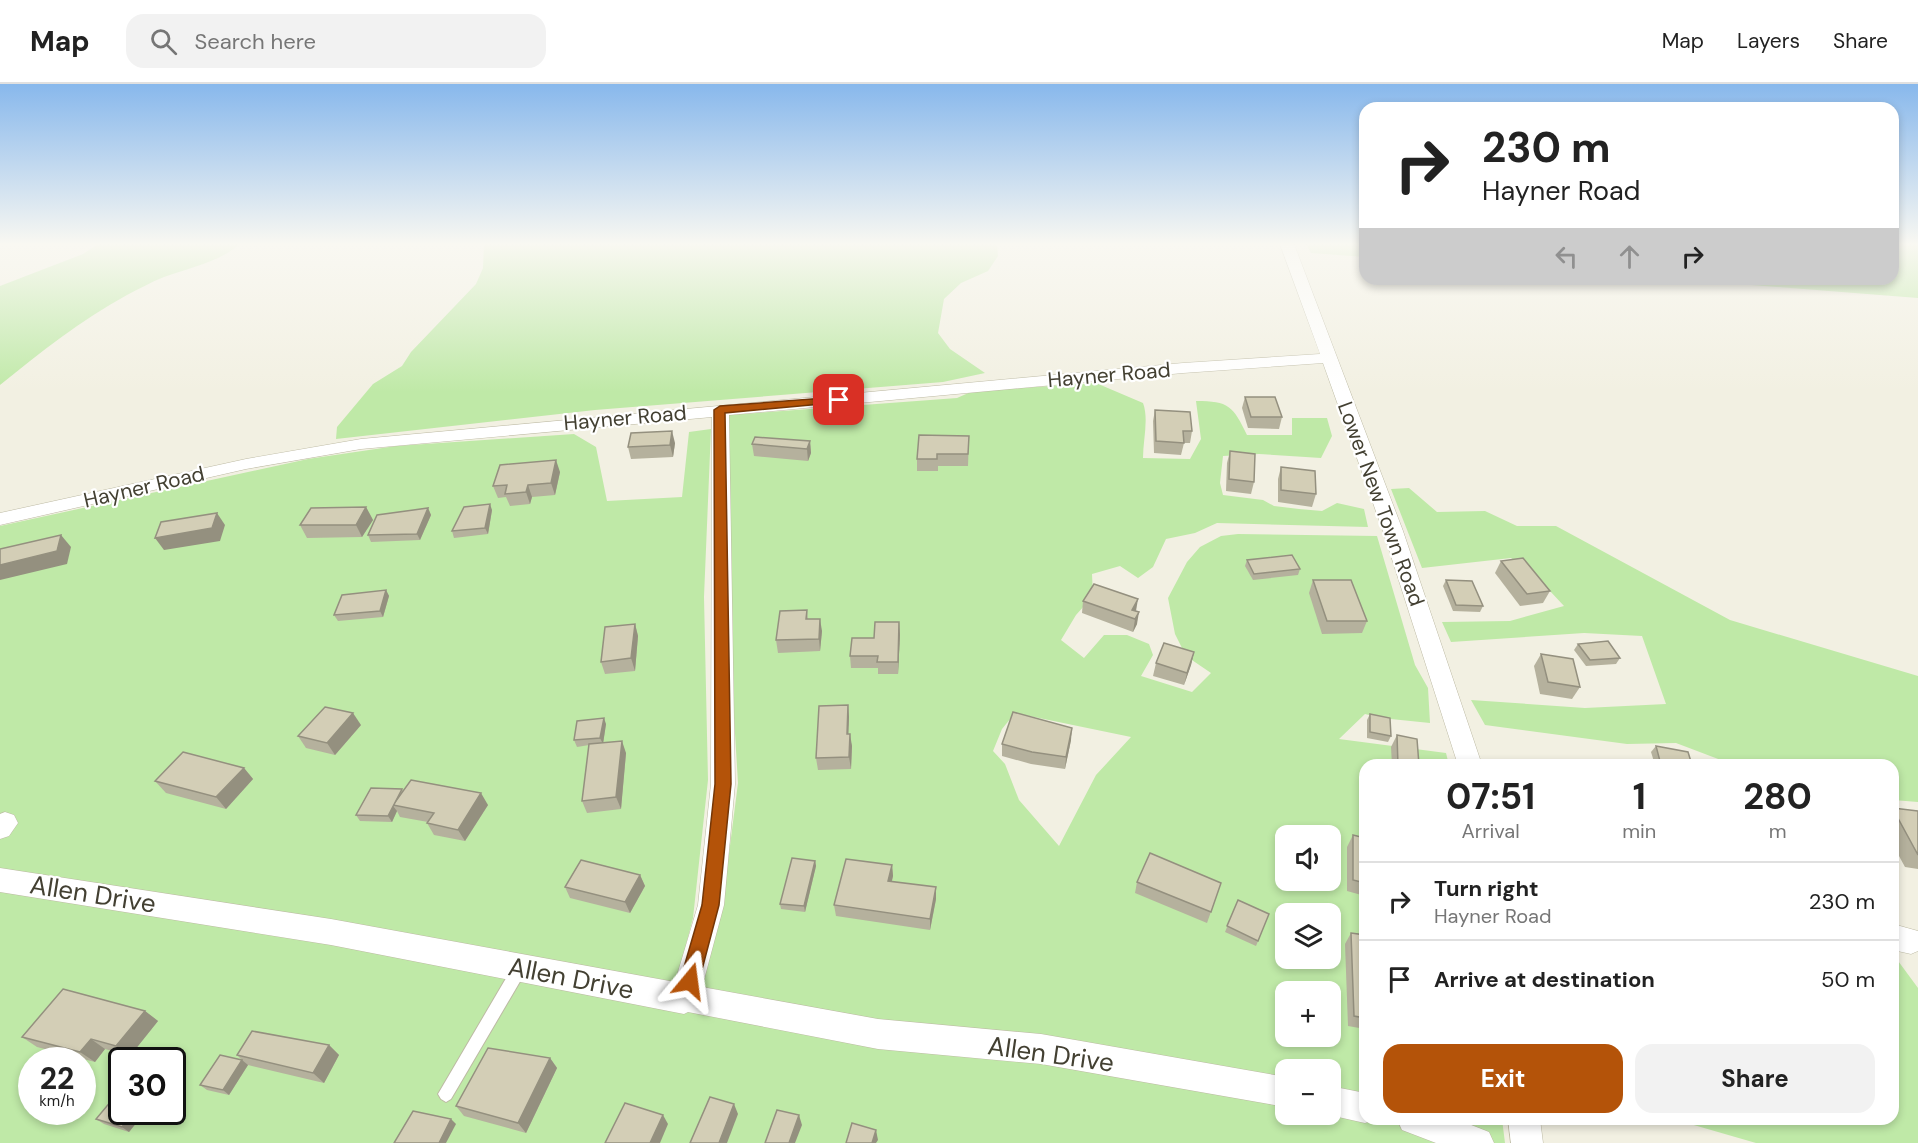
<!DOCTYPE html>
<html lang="en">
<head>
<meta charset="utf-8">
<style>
	body { margin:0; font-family:"DM Sans",sans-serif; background:#f2f2f2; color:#222; height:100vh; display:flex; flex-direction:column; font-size:22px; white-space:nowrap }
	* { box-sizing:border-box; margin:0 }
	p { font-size:20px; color:#767676 }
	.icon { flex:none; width:33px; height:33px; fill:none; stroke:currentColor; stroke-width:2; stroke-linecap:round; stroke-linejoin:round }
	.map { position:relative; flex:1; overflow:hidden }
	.sheet { position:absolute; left:1359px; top:675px; width:540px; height:366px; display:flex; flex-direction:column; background:#fff; border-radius:18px; box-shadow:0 3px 9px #0003 }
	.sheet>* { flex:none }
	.hud { position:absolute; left:1359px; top:18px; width:540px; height:183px; border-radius:18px; box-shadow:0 3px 9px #0003; background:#fff; color:#222; overflow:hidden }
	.buttons { position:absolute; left:1275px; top:741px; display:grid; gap:12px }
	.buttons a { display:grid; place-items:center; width:66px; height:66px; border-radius:12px; background:#fff; box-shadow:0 3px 9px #0003; font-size:30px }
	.speed { position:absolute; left:18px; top:963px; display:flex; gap:12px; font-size:30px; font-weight:700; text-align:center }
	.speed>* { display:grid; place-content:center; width:78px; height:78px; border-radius:50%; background:#fff; box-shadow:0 3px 9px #0003; line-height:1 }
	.speed small { font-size:15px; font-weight:400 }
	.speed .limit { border:3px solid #111; border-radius:9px; background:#fff; color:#111 }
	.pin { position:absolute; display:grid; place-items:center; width:51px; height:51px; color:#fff; margin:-26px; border-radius:12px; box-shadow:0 3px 9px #0006 }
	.me { position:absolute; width:66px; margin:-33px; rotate:16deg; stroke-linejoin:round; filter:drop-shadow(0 0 4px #0008) }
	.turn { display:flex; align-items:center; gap:21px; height:126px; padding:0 24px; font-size:27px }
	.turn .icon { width:78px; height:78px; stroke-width:2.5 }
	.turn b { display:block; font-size:42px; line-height:51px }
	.lanes { display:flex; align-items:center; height:57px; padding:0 24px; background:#0003; justify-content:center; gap:30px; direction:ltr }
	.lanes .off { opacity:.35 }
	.eta { display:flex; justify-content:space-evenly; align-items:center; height:102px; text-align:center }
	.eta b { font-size:36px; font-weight:700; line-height:42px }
	.action { display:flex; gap:12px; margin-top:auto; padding:12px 24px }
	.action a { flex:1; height:69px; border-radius:18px; background:#b45309; color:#fff; font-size:24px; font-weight:700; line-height:69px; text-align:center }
	.action a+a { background:#f2f2f2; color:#222 }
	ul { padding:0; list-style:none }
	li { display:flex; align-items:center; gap:18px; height:78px; padding:0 24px; border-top:2px solid #e0e0e0 }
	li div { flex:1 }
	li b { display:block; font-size:22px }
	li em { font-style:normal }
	header { display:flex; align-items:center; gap:36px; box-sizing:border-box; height:84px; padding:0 30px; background:#fff; border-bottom:2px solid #e0e0e0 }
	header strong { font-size:28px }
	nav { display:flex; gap:33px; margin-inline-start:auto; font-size:21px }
	.search { width:420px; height:54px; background:#f2f2f2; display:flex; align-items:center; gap:15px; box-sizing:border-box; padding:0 21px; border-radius:18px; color:#767676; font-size:22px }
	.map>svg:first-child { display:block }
</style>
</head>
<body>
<header>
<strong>Map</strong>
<div class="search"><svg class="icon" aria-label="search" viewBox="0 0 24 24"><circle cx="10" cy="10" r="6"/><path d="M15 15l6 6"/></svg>Search here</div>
<nav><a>Map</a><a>Layers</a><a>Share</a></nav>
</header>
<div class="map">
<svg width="1918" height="1059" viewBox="0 0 1918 1059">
	<rect width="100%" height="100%" fill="#f2f0e2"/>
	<g fill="#bfe9a7" fill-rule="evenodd">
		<path d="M98 160H239C221 178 188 184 164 193 151 198 139 205 127 211 81 236 41 268 0 301V202L83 170Z"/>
		<path d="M484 160H997L998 172 988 187 961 199 944 215 938 249 950 265 985 289 943 298 595 326 336 355 337 343 373 300 402 282 411 268 476 200 483 184Z"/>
		<path d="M1306 160H1365V173L1311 169Z"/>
		<path d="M1893 160H1918V214L1676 195H1893Z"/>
		<path d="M1096 299 1143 319C1149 335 1143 356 1143 374L1190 375 1201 355 1196 317C1229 317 1233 322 1247 351H1292V334H1327L1332 352 1321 374 1259 370 1223 372 1220 399 1223 411 1263 416 1274 422 1299 425 1322 427 1337 419 1364 425 1368 443 1217 439 1195 449 1166 455 1153 483 1138 494 1120 482 1092 490 1093 512 1076 531 1061 556 1084 574 1104 551H1127L1149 560 1153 571 1141 592 1192 608 1211 589 1186 572 1175 550 1168 514 1187 478 1200 463 1221 452 1238 450 1377 452 1415 581 1428 604 1430 639 1381 634 1365 630 1339 655 1446 669 1449 681H1365V1035H1502L1505 1059H0V442L308 375 396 362 574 350 596 363 607 417 682 413 689 348 711 345 704 513 708 696 693 834 676 899 702 891 721 832 738 699 732 600 729 331 957 314 973 307ZM1015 629 1131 653 1096 691 1059 762 1019 716 1005 680 993 667 1002 645ZM1286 752H1330V796H1286ZM1286 830H1330V874H1286ZM1286 908H1330V952H1286ZM32 976H82V1028H32ZM122 976H172V1028H122ZM1286 986H1330V1030H1286Z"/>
		<path d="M1409 404 1437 428 1485 427 1517 442H1556L1730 536 1918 592V718L1893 716V681H1734L1676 659 1627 660 1485 641 1471 616 1585 624 1666 620 1642 552 1584 549 1451 558 1442 538 1510 537 1564 522 1535 491 1511 474 1422 484 1391 405Z"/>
		<path d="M1893 870 1918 904V1059H1756L1673 1035H1893Z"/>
	</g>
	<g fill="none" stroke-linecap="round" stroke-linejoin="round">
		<g stroke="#bdbaa4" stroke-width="2">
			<path id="lane" d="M520 877 525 879 527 884 525 889 451 1015 446 1018 441 1015 438 1010 441 1005 515 879Z"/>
		</g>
		<g stroke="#bdbaa4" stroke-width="1">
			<g id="street">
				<path d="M1280 160H1294L1403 447 1482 681H1458L1383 447 1323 279 1183 289 729 331 735 700 724 821 702 903 878 935 1041 950 1286 993V1023L1041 980 878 965 688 928 684 930 331 861 0 808V784L331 835 675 898 698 821 711 700 712 333 361 365 246 385 0 441V429L246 375 361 355 1183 279 1320 270Z"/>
				<path d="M5 728 14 731 18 739 9 752 0 755V730Z"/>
				<path d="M1893 840 1918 847V867L1911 870 1893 866Z"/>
				<path d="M1330 1002 1365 1009V1035H1376L1365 1039 1325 1030H1330Z"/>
				<path d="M1397 1035H1456L1489 1048 1494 1059H1436L1402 1046Z"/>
				<path d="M1508 1035H1540L1543 1059H1511Z"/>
			</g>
		</g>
		<use href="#lane" fill="#fff" fill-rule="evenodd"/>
		<use href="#street" fill="#fff" fill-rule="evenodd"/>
	</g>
	<g fill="#b5b19d">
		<path d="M1245 313 1282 333 1279 345 1248 344 1242 324Z"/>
		<path d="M1155 326 1192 347 1190 359H1184L1181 371 1154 369 1153 337Z"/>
		<path d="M969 352 968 382H938V387H917V375Z"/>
		<path d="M810 357 811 369 808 377 754 372 752 360Z"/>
		<path d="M675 359 673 373 631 375 628 363Z"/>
		<path d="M1230 367 1254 398 1251 410 1226 407 1227 379Z"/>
		<path d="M1281 383 1316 410 1312 423 1278 418V395Z"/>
		<path d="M560 388 555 411 532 413 530 420 510 422 506 413 498 414 493 402Z"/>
		<path d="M366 423 373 436 362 453 307 454 300 441Z"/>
		<path d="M428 424 431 431 420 456 371 458 368 451Z"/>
		<path d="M492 426 488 450 454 454 452 447Z"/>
		<path d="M1247 476 1300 485 1298 491 1253 496 1245 482Z"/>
		<path d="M1501 477 1550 507 1543 519 1520 522 1495 489Z"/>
		<path d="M1313 496 1367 537 1362 549 1322 550 1309 509Z"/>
		<path d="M1446 496 1483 522 1480 528 1453 527 1443 502Z"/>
		<path d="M386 506 389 512 383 533 338 537 334 531Z"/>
		<path d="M1083 517 1136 527 1137 540 1133 548 1082 529Z"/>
		<path d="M807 526 808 535 822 547 820 567 778 569 776 556Z"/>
		<path d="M899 538 900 551 898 590H878V584H851L850 572 874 554Z"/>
		<path d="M635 540 638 552 635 587 605 590 601 578Z"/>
		<path d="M1578 560 1620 574 1616 580 1586 582 1574 566Z"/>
		<path d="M1194 568 1191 581 1184 601 1153 592 1156 579Z"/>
		<path d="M1541 570 1580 603 1572 615 1540 610 1534 582Z"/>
		<path d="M848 621 849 633 848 650 852 662 851 685 818 686 816 674Z"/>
		<path d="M1370 630 1391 652 1388 658 1367 654V636Z"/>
		<path d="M606 640 603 659 626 669 621 725 587 729 582 717 589 661 577 663 574 656Z"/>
		<path d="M361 641 335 671 306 664 298 652Z"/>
		<path d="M1397 651 1419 681H1392L1391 663Z"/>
		<path d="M1071 656 1065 685 1031 680 1002 672V660Z"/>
		<path d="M1656 662 1692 681H1655L1651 668Z"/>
		<path d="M244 684 253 695 226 725 166 709 155 697Z"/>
		<path d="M402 705 403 707 488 721 465 757 434 751 427 739 428 738 400 733 397 727 392 738 360 737 356 731Z"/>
		<path d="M1893 724 1918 727V785L1905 783 1893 761Z"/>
		<path d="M1353 751 1365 754V812L1347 807V763Z"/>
		<path d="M815 777 816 782 805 828 781 825 780 820Z"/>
		<path d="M892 781 893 792 892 797 936 815 930 846 836 832 834 821Z"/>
		<path d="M640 791 645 802 630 829 570 814 565 803Z"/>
		<path d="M1137 798 1221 799 1207 839 1135 809Z"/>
		<path d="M1238 816 1269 830 1256 862 1225 848Z"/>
		<path d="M1351 849 1365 851V945L1348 942 1345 860Z"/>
		<path d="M145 927 158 937 130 972 105 965 95 978 37 963 22 953Z"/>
		<path d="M329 961 339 971 324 999 248 981 229 1011 207 1006 200 1001 242 976 237 971Z"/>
		<path d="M550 974 557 984 526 1049 464 1032 456 1022Z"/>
		<path d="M122 1028H145L129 1048 104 1040 96 1035Z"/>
	</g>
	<g fill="#94907f">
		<path d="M672 347 675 359 673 373 670 361Z"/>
		<path d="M810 357 811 369 808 377 807 365Z"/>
		<path d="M556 376 560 388 555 411 551 399Z"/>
		<path d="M528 401 532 413 530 420 526 408Z"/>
		<path d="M490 420 492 426 488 450 485 444Z"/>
		<path d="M366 423 373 436 362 453 356 441Z"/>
		<path d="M428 424 431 431 420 456 417 450Z"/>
		<path d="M217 429 225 441 220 457 164 466 155 454Z"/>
		<path d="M61 451 71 463 67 480 0 496V481Z"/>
		<path d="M386 506 389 512 383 533 380 527Z"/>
		<path d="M1138 515 1136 527 1132 526Z"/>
		<path d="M1139 528 1137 540 1133 548 1135 535Z"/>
		<path d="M820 535 822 547 820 567 819 555Z"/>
		<path d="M899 538 900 551 898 590V578Z"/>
		<path d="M635 540 638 552 635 587 631 574Z"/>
		<path d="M1194 568 1191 581 1184 601 1187 589Z"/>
		<path d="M848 621 849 633 848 662 847 650Z"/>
		<path d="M353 629 361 641 335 671 327 659Z"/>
		<path d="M604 634 606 640 603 660 600 654Z"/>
		<path d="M1072 644 1071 656 1065 685 1066 673Z"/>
		<path d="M850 650 852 662 851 685 849 673Z"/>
		<path d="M622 657 626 669 621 725 616 713Z"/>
		<path d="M244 684 253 695 226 725 216 713Z"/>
		<path d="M481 709 488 721 465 757 458 746Z"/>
		<path d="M393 722 397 727 392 738 388 732Z"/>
		<path d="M815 777 816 782 805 828 804 822Z"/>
		<path d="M892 781 893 792 889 808 888 797Z"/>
		<path d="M640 791 645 802 630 829 625 818Z"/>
		<path d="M936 803V815L930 846V835Z"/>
		<path d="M145 927 158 937 130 972 116 962Z"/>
		<path d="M91 955 105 965 95 978 80 968Z"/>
		<path d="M329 961 339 971 324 999 313 989Z"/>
		<path d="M550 974 557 984 526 1049 518 1039Z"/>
		<path d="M242 976 248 981 229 1011 223 1006Z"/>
		<path d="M734 1020 738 1030 727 1059H719Z"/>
		<path d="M134 1028H145L129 1048 122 1043Z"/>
		<path d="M663 1031 668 1040 660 1059H650Z"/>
		<path d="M799 1031 802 1041 795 1059H789Z"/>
		<path d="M451 1035 456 1040 446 1059H439Z"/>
		<path d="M876 1046 878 1056 876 1059H872Z"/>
	</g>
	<g fill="#d3ceb6" stroke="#94907f" stroke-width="1.5">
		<path d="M1245 313H1275L1282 333H1251Z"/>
		<path d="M1155 326 1190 328 1192 347H1183L1184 359 1156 357Z"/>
		<path d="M672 347 670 361 628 363 631 349Z"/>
		<path d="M919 351 969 352 968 370H937V375H917Z"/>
		<path d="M755 353 810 357 807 365 752 360Z"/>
		<path d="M1230 367 1255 370 1254 398 1229 395Z"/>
		<path d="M556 376 551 399 528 401 526 408 505 410 507 401 493 402 500 381Z"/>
		<path d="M1281 383 1315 387 1316 410 1281 406Z"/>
		<path d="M490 420 485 444 452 447 464 423Z"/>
		<path d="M366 423 356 441H300L311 424Z"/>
		<path d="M428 424 417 450 368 451 377 431Z"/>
		<path d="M217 429 212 444 155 454 161 438Z"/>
		<path d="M61 451 57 467 0 481V465Z"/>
		<path d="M1292 471 1300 485 1254 490 1247 476Z"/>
		<path d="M1523 474 1550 507 1527 510 1501 477Z"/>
		<path d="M1313 496H1351L1367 537H1327Z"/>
		<path d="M1446 496 1472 497 1483 522 1456 521Z"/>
		<path d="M1094 500 1138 515 1132 526 1139 528 1135 535 1083 517Z"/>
		<path d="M386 506 380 527 334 531 342 511Z"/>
		<path d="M807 526 806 535H820L819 555 776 556 780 527Z"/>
		<path d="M875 538H899L898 578H877L878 572H850L852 554H874Z"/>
		<path d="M635 540 631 574 601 578 605 543Z"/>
		<path d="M1608 557 1620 574 1590 576 1578 560Z"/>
		<path d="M1164 559 1194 568 1187 589 1156 579Z"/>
		<path d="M1541 570 1573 575 1580 603 1548 598Z"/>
		<path d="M848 621 847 650H850L849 673 816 674 819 622Z"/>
		<path d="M325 623 353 629 327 659 298 652Z"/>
		<path d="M1013 628 1072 644 1066 673 1032 668 1002 660Z"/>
		<path d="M1370 630 1390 634 1391 652 1370 648Z"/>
		<path d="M604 634 600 654 574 656 577 637Z"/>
		<path d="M1397 651 1417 655 1419 681H1398Z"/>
		<path d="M622 657 616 713 582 717 589 660Z"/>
		<path d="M1656 662 1688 668 1692 681H1661Z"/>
		<path d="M183 668 244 684 216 713 155 697Z"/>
		<path d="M411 696 481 709 458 746 427 739 434 729 393 721Z"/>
		<path d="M371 704 402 705 388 732 356 731Z"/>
		<path d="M1893 724 1918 727V771L1893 725Z"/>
		<path d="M1353 751 1365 754V799L1353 796Z"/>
		<path d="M1150 769 1221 799 1211 828 1137 798Z"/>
		<path d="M792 774 815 777 804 822 780 820Z"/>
		<path d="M846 775 892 781 888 797 936 803 930 835 834 821Z"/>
		<path d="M581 776 640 791 625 818 565 803Z"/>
		<path d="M1238 816 1269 830 1258 857 1227 842Z"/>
		<path d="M1351 849 1365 851V934L1354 932Z"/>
		<path d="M63 905 145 927 116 962 91 955 80 968 22 953Z"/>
		<path d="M252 947 329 961 313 989 237 971Z"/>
		<path d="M488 964 550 974 518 1039 456 1022Z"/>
		<path d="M220 971 242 976 223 1006 200 1001Z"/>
		<path d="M122 1004V1028H134L122 1043 96 1035Z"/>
		<path d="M710 1013 734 1020 719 1059H690Z"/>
		<path d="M625 1019 663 1031 650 1059H605Z"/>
		<path d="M777 1026 799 1031 789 1059H765Z"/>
		<path d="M413 1027 451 1035 439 1059H394Z"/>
		<path d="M852 1039 876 1046 872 1059H846Z"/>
	</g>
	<linearGradient id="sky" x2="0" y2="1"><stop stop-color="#88b8ec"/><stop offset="0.52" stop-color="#f9f8f2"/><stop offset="1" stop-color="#f9f8f2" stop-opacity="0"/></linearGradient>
	<rect width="1918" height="308" fill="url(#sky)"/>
	<path fill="#b45309" stroke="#753606" stroke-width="1.5" d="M839 313 845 316 843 318 725 329 731 700 719 821 699 897 696 903 690 906 683 903 680 897 702 821 715 700 714 326 720 322Z"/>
	<g text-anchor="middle" stroke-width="4.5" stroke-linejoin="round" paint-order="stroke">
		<g font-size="21" fill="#434032" stroke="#fff">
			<text transform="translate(1109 291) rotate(-5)" y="7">Hayner Road</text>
			<text transform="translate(625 334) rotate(-5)" y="7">Hayner Road</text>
			<text transform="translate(144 403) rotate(-13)" y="7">Hayner Road</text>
			<text transform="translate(1381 420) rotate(70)" y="7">Lower New Town Road</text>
		</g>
		<g font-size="26" fill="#434032" stroke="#fff">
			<text transform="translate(93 810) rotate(9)" y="9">Allen Drive</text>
			<text transform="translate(571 894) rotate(11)" y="9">Allen Drive</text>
			<text transform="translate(1051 970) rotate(8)" y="9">Allen Drive</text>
		</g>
	</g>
</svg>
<div class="buttons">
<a><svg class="icon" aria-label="sound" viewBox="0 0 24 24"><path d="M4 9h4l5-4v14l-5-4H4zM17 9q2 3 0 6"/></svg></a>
<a><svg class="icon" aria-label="layers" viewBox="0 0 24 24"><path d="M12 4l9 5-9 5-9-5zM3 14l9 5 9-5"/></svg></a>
<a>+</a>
<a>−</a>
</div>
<div class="speed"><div>22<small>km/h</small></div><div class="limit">30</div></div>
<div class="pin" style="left:839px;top:316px;background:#d93025"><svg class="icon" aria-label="arrive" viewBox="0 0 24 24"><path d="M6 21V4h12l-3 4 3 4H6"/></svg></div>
<svg class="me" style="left:690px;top:897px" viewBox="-20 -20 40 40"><path d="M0-17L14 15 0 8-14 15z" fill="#b45309" stroke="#fff" stroke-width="4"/></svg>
<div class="hud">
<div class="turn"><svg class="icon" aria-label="right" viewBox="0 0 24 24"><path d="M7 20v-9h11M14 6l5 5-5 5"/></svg><div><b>230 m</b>Hayner Road</div></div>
<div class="lanes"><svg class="icon off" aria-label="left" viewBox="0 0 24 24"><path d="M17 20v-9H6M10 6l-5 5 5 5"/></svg><svg class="icon off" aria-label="ahead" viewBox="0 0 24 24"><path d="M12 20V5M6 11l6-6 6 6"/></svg><svg class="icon" aria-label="right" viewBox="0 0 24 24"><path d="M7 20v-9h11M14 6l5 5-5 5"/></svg></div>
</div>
<section class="sheet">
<div class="eta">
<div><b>07:51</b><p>Arrival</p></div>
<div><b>1</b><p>min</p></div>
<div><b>280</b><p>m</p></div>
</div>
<ul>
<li><svg class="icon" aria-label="right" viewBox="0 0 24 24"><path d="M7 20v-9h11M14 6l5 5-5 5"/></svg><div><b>Turn right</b><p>Hayner Road</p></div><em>230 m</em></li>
<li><svg class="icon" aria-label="arrive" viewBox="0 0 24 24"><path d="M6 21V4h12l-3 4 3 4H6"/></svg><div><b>Arrive at destination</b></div><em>50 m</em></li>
</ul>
<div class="action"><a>Exit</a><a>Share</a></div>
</section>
</div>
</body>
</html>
